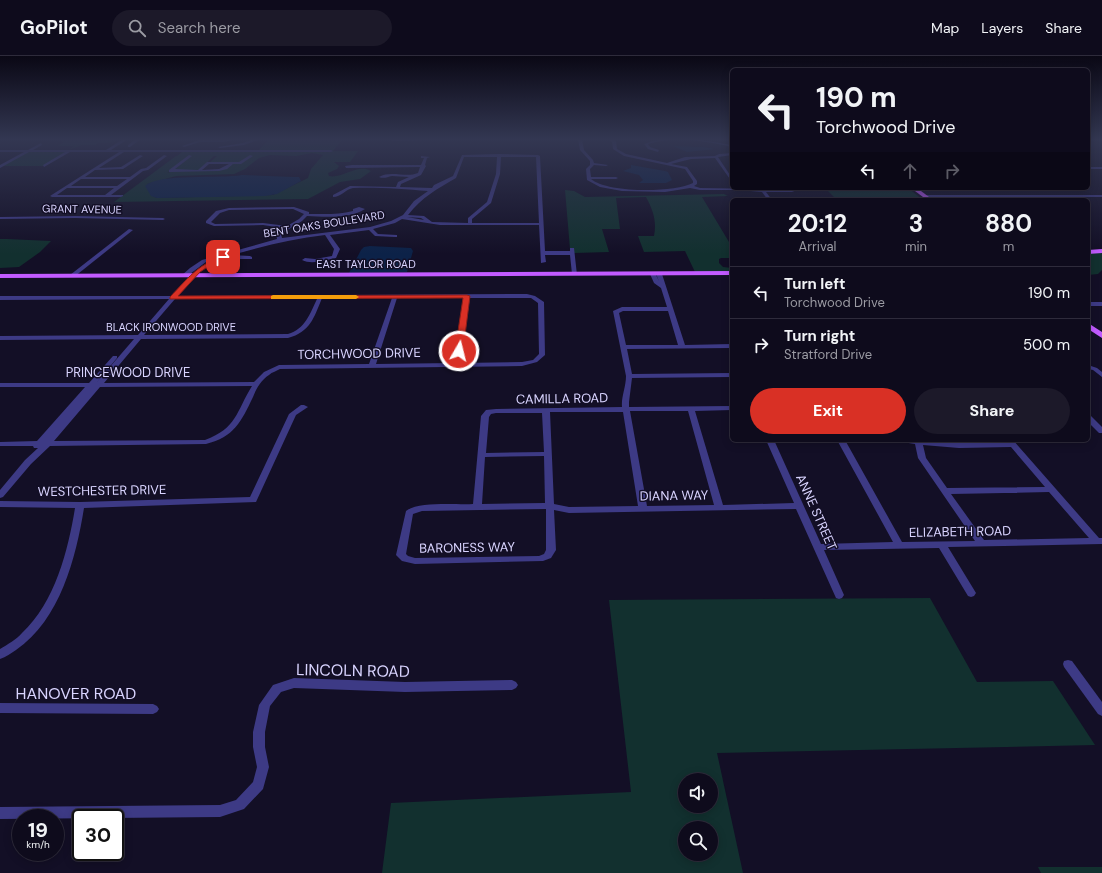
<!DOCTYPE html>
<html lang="en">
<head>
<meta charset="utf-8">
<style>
	body { margin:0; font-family:"DM Sans",sans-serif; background:#1c1929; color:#f1f3f6; height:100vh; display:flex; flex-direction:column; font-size:15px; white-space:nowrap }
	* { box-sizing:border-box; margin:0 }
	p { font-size:13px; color:#9b9ba3 }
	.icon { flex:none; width:22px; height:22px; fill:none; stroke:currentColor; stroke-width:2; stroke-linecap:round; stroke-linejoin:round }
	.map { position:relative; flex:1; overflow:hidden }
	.sheet { position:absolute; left:730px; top:142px; width:360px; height:244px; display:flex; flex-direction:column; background:#0e0b1c; border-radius:6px; box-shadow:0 2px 10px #0003,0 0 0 1px #2e2b3b }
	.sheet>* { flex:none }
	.top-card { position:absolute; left:730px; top:12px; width:360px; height:122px; border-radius:6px; box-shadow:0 2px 10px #0003,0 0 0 1px #2e2b3b; background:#0e0b1c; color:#f1f3f6; overflow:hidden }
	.fabs { position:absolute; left:678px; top:717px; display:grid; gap:8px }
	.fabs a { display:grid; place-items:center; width:40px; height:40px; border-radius:50%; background:#0e0b1c; box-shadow:0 2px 10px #0003,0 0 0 1px #2e2b3b; font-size:20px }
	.speed { position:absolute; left:12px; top:753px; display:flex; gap:8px; font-size:20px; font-weight:700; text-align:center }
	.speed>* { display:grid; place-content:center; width:52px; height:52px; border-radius:50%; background:#0e0b1c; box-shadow:0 2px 10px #0003,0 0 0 1px #2e2b3b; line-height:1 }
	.speed small { font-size:10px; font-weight:400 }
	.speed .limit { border:2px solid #111; border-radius:6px; background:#fff; color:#111 }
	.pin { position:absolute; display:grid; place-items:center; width:34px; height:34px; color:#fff; margin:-17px; border-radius:8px; box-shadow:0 2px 6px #0006 }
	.me { position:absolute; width:44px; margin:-22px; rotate:8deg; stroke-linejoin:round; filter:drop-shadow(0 0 3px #0008) }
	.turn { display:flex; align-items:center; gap:14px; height:84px; padding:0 20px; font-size:18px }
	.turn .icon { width:52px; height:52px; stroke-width:2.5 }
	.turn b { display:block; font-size:28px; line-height:34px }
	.lanes { display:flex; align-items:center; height:38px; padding:0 20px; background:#0003; justify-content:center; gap:20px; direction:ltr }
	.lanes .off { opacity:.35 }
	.eta { display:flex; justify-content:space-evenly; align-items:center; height:68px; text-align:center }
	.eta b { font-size:24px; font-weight:700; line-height:28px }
	.primary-button { display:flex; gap:8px; margin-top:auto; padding:8px 20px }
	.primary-button a { flex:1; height:46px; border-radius:24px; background:#d93025; color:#fff; font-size:16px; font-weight:700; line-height:46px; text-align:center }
	.primary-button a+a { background:#1c1929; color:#f1f3f6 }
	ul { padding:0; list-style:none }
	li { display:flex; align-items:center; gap:12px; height:52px; padding:0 20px; border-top:1px solid #2e2b3b }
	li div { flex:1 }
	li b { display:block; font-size:15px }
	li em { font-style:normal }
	header { display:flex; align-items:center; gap:24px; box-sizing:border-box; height:56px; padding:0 20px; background:#0e0b1c; border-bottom:1px solid #2e2b3b }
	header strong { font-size:19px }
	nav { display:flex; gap:22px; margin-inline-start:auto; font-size:14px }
	.search { width:280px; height:36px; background:#1c1929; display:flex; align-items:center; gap:10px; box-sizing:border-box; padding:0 14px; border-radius:22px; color:#9b9ba3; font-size:15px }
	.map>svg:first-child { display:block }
</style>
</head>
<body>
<header>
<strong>GoPilot</strong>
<div class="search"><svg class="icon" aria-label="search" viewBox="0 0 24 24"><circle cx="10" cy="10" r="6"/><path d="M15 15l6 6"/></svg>Search here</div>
<nav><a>Map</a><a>Layers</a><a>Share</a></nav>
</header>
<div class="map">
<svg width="1102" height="817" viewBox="0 0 1102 817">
	<rect width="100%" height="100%" fill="#130f26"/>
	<g fill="#12302f" fill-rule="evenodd">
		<path d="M269 83H375L342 84 333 95H358L350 106H334L339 110 337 113 328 117 329 120C343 123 357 107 371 115L360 123 340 126 308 143 114 146 176 100H188L167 117 172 115 219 114 233 108H240L252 100H177L182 96H257ZM312 97 323 99 311 113 308 122 273 139 157 142C150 140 148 134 147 128L176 120 234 118 245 113 259 102 270 99 296 100Z"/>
		<path d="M59 84H122L106 87H98L95 89H82L71 93H70L74 90H58L64 86Z"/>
		<path d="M30 95H68L43 110H2Z"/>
		<path d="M191 100H214L199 114H174Z"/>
		<path d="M217 100H249L240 107H209Z"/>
		<path d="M825 132H908L923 144H837Z"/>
		<path d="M565 134 574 135 585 141 724 138 728 140 702 141 732 191V202H721L719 203V207L723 211 732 212V216H695L685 195 644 196 638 180H654C657 165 653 154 646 141L616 142 620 173H602L609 196 574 197 570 193Z"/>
		<path d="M0 183H7L51 185 40 196 19 211 0 212Z"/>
		<path d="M1102 196V214L1098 218 1088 219V197Z"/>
		<path d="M930 542 977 626 1053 625 1095 689 717 697 743 817H382L391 747 631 736 609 544ZM685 724H711V750H685ZM685 772H711V798H685Z"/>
		<path d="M1038 811H1102V817H1041Z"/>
	</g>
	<g fill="#0c2248">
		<path d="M673 90 704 91 715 93 687 96Z"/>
		<path d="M631 109 665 115 668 116 672 124 666 127H639L643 124 639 119 623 115 631 112Z"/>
		<path d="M242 119 294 121H299L301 125 277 138 265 140 157 142 151 140 145 130C158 117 221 123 242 119Z"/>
		<path d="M370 190 411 192 413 195 407 216 349 217 361 194 364 191Z"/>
	</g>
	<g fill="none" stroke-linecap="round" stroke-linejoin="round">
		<g fill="#3d3a85" fill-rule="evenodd">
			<path d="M123 83H128L111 94H331L333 95 331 96H124L99 112 121 111 140 99 143 100 123 113 95 114 85 121H130L141 113 146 112 164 99 167 100 148 114 143 115 111 139H123V140L121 141H52L50 140 119 96H70L44 111 43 109 65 96H29L0 112V109L24 96H0V94H28L41 87 42 89 33 94H106ZM81 123H127L117 130H71ZM67 132H114L105 139H57Z"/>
			<path d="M136 83H141L130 91H128V89Z"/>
			<path d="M199 83 202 84 238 83 223 86H200L184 91 182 90 197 85Z"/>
			<path d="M254 83H260L244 89 220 92 218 91 243 87Z"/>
			<path d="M375 83H472L397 85Z"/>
			<path d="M578 83H582L584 94 593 104 594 107 608 109 606 110 594 109 590 113 591 121H616L618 122 616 123H591C607 137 674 137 693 127V125L685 113 624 100 613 93 612 86 608 83H613L616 85 617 93 626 98 667 107 685 101 715 100 719 98 732 97V99L718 101 732 122V126L715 102 691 103 671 108 687 111 697 125V128L694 130 700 132C731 132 761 134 792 134L793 132H797V134L792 136H766L772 144H768L762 136 738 134H700L690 132 665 136 622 135 600 131 587 124 586 113 590 109V105L580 94Z"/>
			<path d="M663 83 701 84 732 89V91C706 85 674 80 648 88L650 91 659 94 658 96 648 93 644 88 653 85Z"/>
			<path d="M499 98 538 99 540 100 545 195H570V192H574L577 219 572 218 570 199H545L546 206 541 207 539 169H440L402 163 395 167 373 173 378 178 397 179V181H395L375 180 369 174 330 179 340 193 336 202C325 204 312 209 302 204L305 202 315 203 332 200 334 193 325 179C293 183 263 190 232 199L250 200 252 201V203H233L227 200 206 206 186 221 181 220 190 212 202 204 277 183 276 178 283 172 263 169 214 170 206 167V165L216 155 229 152 294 151 309 156V158C324 158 339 159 353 155V153L359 151 365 153C349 163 325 161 307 160L302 165 281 178 282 182 370 171 391 165 403 159 414 145 428 135C404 133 376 131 353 132 346 133 341 141 333 141V139L350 130 396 131 398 126 409 121C404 121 397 120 392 120 387 121 384 123 379 121 391 114 406 122 418 117L420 111 346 112 345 110 352 109H421L424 102H421V100L430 101 427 102 425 109 426 110 421 119 401 128 400 131 432 132 434 129 453 120 462 99ZM464 101H497L496 118 487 146 468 162V167L432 166 424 160 408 159C422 141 437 133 456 122ZM501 101H536L539 167H472V163L491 147 500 118ZM293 153 304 158 299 163 287 170 263 167 215 168 211 166 220 157 229 154ZM407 161 421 162 424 164Z"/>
			<path d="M189 99 192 100 175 113 198 114 207 106H239L250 99 253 100 241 108H233L227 113 219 115 169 116V114ZM209 108H229L219 113 202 114Z"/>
			<rect x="1088" y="111" width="14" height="2"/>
			<path d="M925 139H1102V141H923V140Z"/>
			<path d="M75 160 163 162 165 163 163 164 75 162 0 163V161Z"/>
			<path d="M129 173 133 174 74 221H70V219Z"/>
			<path d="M659 216 662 218 685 289 732 288V292L627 293 632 318 732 317V321L632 322 629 346V351L732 350V354L695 355 723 449 794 447 766 384H774L821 488 893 486 837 384H845L902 486 975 485 918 402 915 388 902 386 901 384 959 387H1007L1005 384H1013L1099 482H1102V488L948 491 976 537 974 540 971 541 968 540 939 492 824 494 844 539 842 542 839 543 836 542 796 453 569 457 554 454 556 494 551 502 543 505 415 508 402 505 396 499 406 455C419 445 456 449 473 448L481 360 486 354 496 353 622 351C621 341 626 331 626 320L613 255 622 251H667L661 232 654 227 650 218 655 217 659 225 656 218ZM623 255H668L678 289H626L619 257ZM630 355H688L714 449 647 450ZM550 356H623L638 450 569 451 554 448ZM496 357H542L544 396 486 397 489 361 491 358ZM923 389 959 392 1011 391 1045 431 947 432 926 402ZM544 400 545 447 482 448 485 401ZM1049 436 1089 482 984 484 951 438ZM546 453V494L544 498 539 500 415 502 408 500 406 498 413 458 422 455Z"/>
			<path d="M190 219 195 220 178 240 527 238 535 240 544 246 545 299 537 306 522 310 280 313C277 315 272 316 269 319 261 324 256 333 253 341 241 366 234 381 206 388L50 390 31 408 3 441 0 442V434L25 404 38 392H34L33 390H0V386L37 385 85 331H0V327H89L113 300H117V302L96 327 134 283 0 284V280L138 279 169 243 0 244V240H172ZM322 242H392L369 308 279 309 264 316 254 326 104 327 141 283 288 282C310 276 314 262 322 242ZM397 242H464L454 307 376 308ZM470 242H531L538 247 539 298 533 304 522 306 460 307ZM175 243H317C310 258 305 273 288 278L144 279ZM252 330C236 356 237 372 205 384L54 385 100 331Z"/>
			<rect x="1088" y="246" width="14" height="4"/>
			<path d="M732 269V274L729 272 730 270Z"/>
			<path d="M1088 309 1097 312 1102 316V321L1093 314 1088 313Z"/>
			<path d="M301 349H304L308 351 296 359 256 446 84 452C76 502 60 564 16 594 11 597 6 601 0 603V593C8 588 16 584 22 577 55 546 68 495 75 452L0 451V445L80 446 250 441 289 358Z"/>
			<path d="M1088 360H1091L1102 371V377H1099L1088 366Z"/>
			<path d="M1068 604 1072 605 1102 646V660L1098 658 1064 611 1063 608 1064 605Z"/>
			<path d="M294 622 405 626 512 624 516 626 518 629 516 632 512 634 405 636 294 632 281 636 270 650 265 676V691L269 711 263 733 244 753 220 761 0 763V751L220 749 236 744 253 726 257 711 253 691V676L259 649 273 629Z"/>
			<path d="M0 647 153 648 157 650 159 653 157 656 153 658 0 657Z"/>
		</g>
		<g fill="#c25bff" fill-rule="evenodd">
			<path d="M911 132H917L933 144H927Z"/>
			<path d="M1102 193V197L1088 198V194Z"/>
			<path d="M732 215V219L0 222V218Z"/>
			<path d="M1088 267 1102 276V282L1088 273Z"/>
		</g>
	</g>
	<linearGradient id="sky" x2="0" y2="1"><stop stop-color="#0a0815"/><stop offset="0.42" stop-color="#333752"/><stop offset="1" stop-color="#333752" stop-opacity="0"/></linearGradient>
	<rect width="1102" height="198" fill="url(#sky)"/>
	<path fill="#d93025" stroke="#8d1f18" d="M221 200 226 201 209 210 200 216 178 240 467 239 470 240 463 295 459 297 455 295 463 242 170 243V241C189 221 196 211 221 200Z"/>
	<path fill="#f59e0b" d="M273 239H356L359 241 356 243H271V240Z"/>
	<g text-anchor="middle" stroke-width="3" stroke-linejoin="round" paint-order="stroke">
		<g font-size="11" fill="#d9d4ff" stroke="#130f26">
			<text transform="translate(82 153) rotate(1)" y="4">GRANT AVENUE</text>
			<text transform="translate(324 168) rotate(-9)" y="4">BENT OAKS BOULEVARD</text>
			<text x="366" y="212">EAST TAYLOR ROAD</text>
			<text x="171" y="275">BLACK IRONWOOD DRIVE</text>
		</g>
		<g font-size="13" fill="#d9d4ff" stroke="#130f26">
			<text transform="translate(359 297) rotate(-1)" y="5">TORCHWOOD DRIVE</text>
			<text x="128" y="321">PRINCEWOOD DRIVE</text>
			<text transform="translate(562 342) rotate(-1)" y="5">CAMILLA ROAD</text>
			<text transform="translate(102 434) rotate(-1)" y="5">WESTCHESTER DRIVE</text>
			<text transform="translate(674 439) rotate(-1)" y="5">DIANA WAY</text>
			<text transform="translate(817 456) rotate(66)" y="5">ANNE STREET</text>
			<text transform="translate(960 475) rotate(-1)" y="5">ELIZABETH ROAD</text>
			<text transform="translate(467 491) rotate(-1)" y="5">BARONESS WAY</text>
		</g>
		<g font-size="16" fill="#d9d4ff" stroke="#130f26">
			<text transform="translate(353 614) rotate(1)" y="6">LINCOLN ROAD</text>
			<text x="76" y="643">HANOVER ROAD</text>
		</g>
	</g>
</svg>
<div class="fabs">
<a><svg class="icon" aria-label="sound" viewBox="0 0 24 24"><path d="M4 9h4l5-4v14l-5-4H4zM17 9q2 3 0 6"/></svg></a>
<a><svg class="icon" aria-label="search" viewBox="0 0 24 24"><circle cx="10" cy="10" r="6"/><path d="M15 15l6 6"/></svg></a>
</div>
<div class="speed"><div>19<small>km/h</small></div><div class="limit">30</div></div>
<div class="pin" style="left:223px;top:201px;background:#d93025"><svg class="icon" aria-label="arrive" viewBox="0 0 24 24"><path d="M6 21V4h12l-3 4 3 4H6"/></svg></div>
<svg class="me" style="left:459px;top:295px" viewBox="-20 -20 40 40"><circle r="17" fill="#d93025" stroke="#fff" stroke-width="3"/><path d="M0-11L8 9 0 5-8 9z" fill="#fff"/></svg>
<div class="top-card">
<div class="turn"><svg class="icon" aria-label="left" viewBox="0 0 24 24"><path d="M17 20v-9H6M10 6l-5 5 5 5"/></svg><div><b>190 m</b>Torchwood Drive</div></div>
<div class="lanes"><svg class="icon" aria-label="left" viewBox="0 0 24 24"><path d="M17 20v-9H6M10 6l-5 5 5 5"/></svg><svg class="icon off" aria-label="ahead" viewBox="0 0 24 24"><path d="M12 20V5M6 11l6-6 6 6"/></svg><svg class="icon off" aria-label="right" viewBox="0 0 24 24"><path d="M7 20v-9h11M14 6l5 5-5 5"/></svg></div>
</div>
<section class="sheet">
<div class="eta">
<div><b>20:12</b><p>Arrival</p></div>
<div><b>3</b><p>min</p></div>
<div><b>880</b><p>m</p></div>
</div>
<ul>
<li><svg class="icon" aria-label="left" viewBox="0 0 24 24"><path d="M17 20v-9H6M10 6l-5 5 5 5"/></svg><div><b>Turn left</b><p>Torchwood Drive</p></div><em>190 m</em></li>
<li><svg class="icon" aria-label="right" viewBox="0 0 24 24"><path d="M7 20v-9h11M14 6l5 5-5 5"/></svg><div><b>Turn right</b><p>Stratford Drive</p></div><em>500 m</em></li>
</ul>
<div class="primary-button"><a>Exit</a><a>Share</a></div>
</section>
</div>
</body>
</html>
